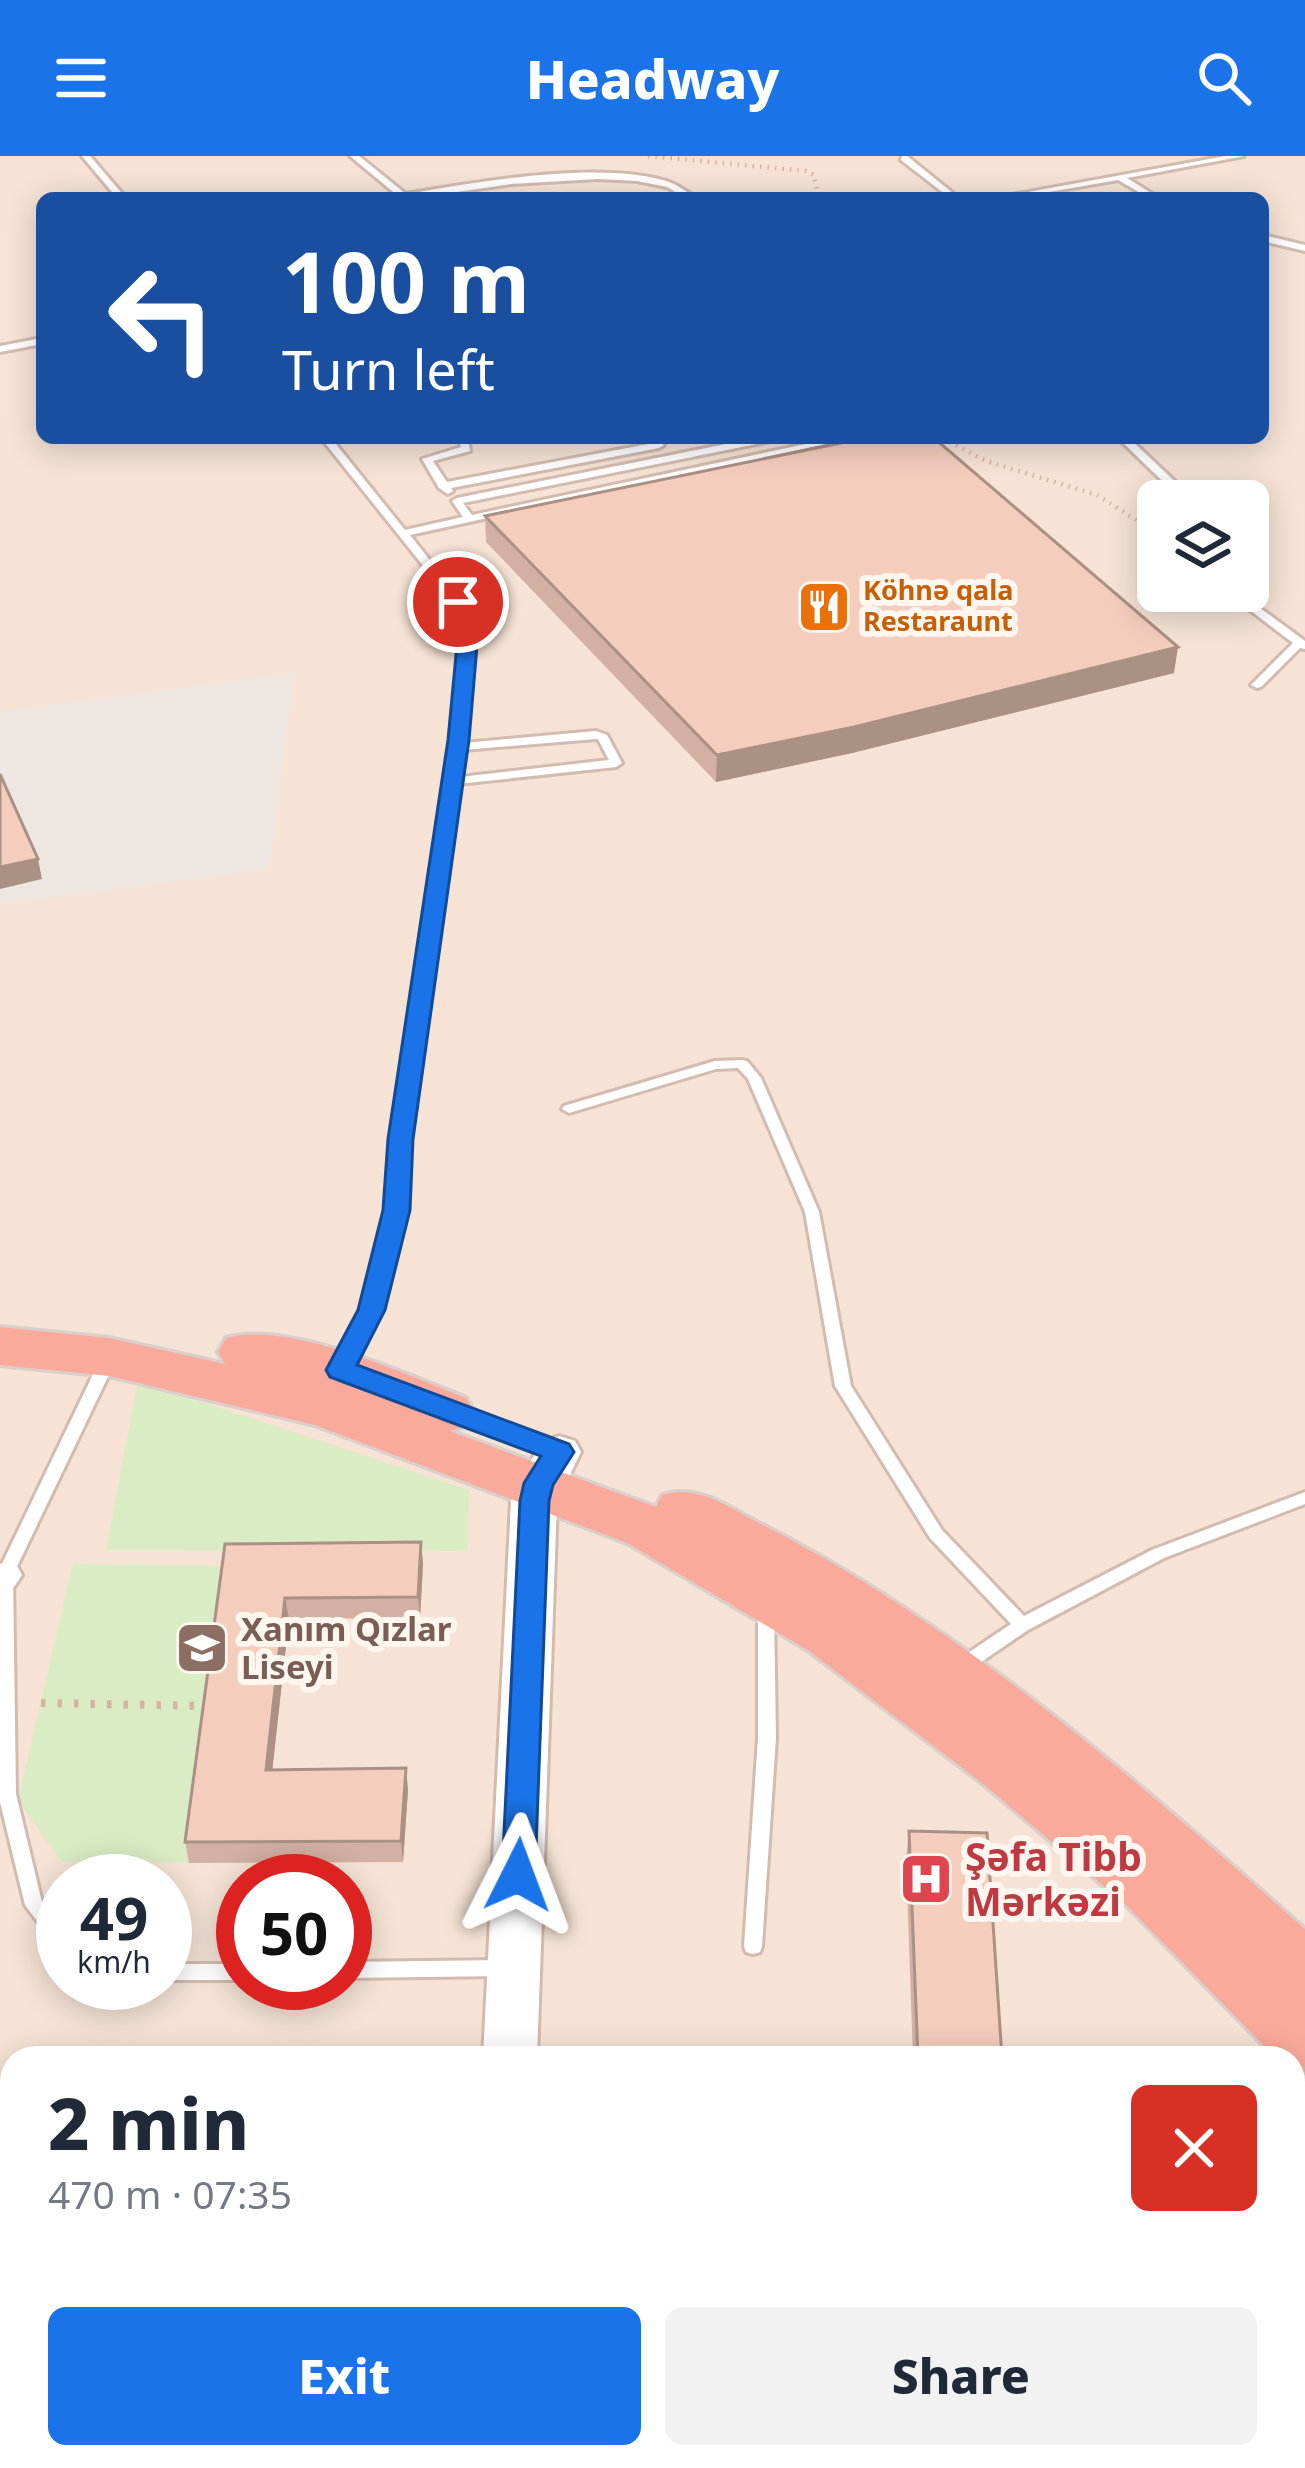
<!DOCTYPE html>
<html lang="en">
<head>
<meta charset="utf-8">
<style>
	body { margin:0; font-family:"Noto Sans",sans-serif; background:#f2f2f3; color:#1f2937; height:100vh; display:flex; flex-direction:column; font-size:45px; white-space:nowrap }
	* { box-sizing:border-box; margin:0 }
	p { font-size:39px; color:#747a83 }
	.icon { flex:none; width:66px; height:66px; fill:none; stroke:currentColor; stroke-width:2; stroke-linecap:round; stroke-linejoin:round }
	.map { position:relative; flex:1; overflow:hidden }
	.side { position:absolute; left:0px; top:1890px; width:1305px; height:423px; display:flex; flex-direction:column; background:#fff; border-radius:36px 36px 0 0; box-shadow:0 6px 30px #0003 }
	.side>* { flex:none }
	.top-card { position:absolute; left:36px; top:36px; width:1233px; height:252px; border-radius:18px; box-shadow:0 6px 30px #0003; background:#1a4fa0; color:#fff; overflow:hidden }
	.fabs { position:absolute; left:1137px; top:324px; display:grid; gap:24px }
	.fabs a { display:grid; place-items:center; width:132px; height:132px; border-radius:18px; background:#fff; box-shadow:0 6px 30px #0003; font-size:60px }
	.speed { position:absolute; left:36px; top:1698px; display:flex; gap:24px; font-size:60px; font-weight:700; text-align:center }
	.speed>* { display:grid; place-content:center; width:156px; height:156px; border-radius:50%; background:#fff; box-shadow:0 6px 30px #0003; line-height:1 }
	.speed small { font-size:30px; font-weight:400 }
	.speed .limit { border:18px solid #d22; background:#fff; color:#111 }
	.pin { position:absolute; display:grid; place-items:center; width:102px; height:102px; color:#fff; margin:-51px; border:6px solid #fff; border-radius:50%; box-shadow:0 3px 12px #0007 }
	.me { position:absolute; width:132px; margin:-66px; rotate:3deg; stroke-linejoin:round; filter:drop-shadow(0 0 9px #0008) }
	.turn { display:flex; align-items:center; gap:42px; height:252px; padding:0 48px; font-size:54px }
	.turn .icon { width:156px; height:156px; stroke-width:2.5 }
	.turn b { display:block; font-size:84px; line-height:102px }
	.round { display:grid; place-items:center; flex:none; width:126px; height:126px; border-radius:18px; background:#f2f2f3 }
	.summary { display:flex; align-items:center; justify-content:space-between; height:204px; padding:0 48px }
	h1 { font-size:72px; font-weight:800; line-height:90px }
	.action { display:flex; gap:24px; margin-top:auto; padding:24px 48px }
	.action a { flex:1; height:138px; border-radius:18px; background:#1a73e8; color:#fff; font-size:48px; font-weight:800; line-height:138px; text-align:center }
	.action a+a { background:#f2f2f3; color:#1f2937 }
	header { display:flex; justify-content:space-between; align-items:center; height:156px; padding:0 48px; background:#1a73e8; color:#fff; font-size:54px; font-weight:800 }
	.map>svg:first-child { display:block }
</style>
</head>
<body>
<header><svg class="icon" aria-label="menu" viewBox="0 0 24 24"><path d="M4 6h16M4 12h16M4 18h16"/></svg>Headway<svg class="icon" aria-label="search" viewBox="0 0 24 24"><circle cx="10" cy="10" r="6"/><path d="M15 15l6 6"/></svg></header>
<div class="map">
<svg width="1305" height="2312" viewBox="0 0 1305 2312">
	<rect width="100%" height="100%" fill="#fdf2e7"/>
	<path fill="#f6e3d5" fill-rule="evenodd" d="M0 0H1305V2312H0ZM42 42H1263V282H42ZM1158 345H1248V435H1158ZM63 1725H165V1827H63ZM243 1725H345V1827H243ZM12 1902H1293V2301H12Z"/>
	<path fill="#eee6e1" d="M294 517 269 713 0 748V556Z"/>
	<g fill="#d9ecc4">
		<path d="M138 1225 469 1334 467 1395 106 1394Z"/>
		<path d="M73 1408 229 1410 189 1707 61 1705 18 1644Z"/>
	</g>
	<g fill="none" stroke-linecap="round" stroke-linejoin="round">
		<g stroke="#d3bbaf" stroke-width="6">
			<g id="lane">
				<path d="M82 0H90L126 42H117Z"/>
				<path d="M350 0H359L406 38C476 26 606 3 672 27 680 31 689 37 696 42H686L667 31 637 25 598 23 511 28 415 42H397L398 40Z"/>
				<path d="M902 0H907L959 42H950L901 4Z"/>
				<path d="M1226 0H1244L1127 22 1159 42H1149L1118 24 1014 42H995Z"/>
				<path d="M1263 79 1305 89V95L1263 85Z"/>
				<path d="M42 182V188L0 196V190Z"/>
				<path d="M321 282H331L405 374 463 361 452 345 457 342 756 282H776L771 285 463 347 472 359 834 282 839 285 410 379 463 446 474 478 464 587 596 575 607 579 622 607 616 611 458 628 407 983 404 1054 379 1154 346 1215 341 1216 333 1211 365 1154 390 1054 393 983 453 584 462 478 453 447ZM596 583H598L609 604 460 621 463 594Z"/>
				<path d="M458 282H468L470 295 433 305 447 326 659 286 664 289 659 292 451 332 453 335 448 338 439 332 422 303 461 291Z"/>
				<path d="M1118 282H1129L1185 335 1186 337 1182 345H1172L1176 338Z"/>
				<path d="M1225 435H1237L1305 485V493L1300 492 1261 531 1257 532 1251 529 1293 487Z"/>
				<path d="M742 904 747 905 761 922 819 1056 851 1230 942 1374 1024 1460 1152 1394 1305 1336V1348L1164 1402 1028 1474 965 1517 959 1519 953 1517 950 1512 953 1507 1011 1468 930 1382 835 1230 805 1056 748 923 738 912 716 913 569 957 562 953 564 950 715 905Z"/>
				<path d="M107 1201 115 1206 13 1419 16 1638 42 1746 63 1770V1792L56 1790 25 1749 0 1646V1412L99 1206Z"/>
				<path d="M766 1448 772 1449 774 1454 776 1582 762 1790 760 1796 753 1798 746 1796 744 1790 758 1582V1454L760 1449Z"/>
				<path d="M506 1804 513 1806 515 1812 513 1818 506 1820 345 1822V1806Z"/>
				<rect x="165" y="1808" width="78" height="16"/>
			</g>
		</g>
		<g stroke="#d3bbaf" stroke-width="6">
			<g id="street">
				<path d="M5 1406 17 1410 22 1419 12 1434 0 1438V1408Z"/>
				<path d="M12 2275V2301H67L72 2312H0V2277Z"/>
			</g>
		</g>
		<g stroke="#d6baab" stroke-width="6">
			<g id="secondary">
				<path d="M559 1280 575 1285 581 1296 557 1345 537 1902H483L511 1345 517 1327 543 1285Z"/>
				<path d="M461 2301H521L520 2312H460Z"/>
			</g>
		</g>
		<g stroke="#d9cfcc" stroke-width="6">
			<path id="highway" d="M0 1171 109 1182 225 1208 218 1196 226 1182C287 1164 406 1218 466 1242L474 1256 466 1270 450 1275 656 1351 662 1339C699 1327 731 1353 763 1369 964 1472 1137 1625 1305 1773V1916L1293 1911V1902H1276L1127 1750 982 1627 809 1495 627 1387 315 1269 109 1220 0 1209Z"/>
		</g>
		<g stroke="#dab0a0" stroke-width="4.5" stroke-dasharray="1.5 6" stroke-linecap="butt">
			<path d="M648 0 806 15 814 19 818 42"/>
			<path d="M943 282 986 305 1097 339 1158 378"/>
		</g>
		<path stroke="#dab0a0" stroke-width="8" stroke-dasharray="4.5 12" stroke-linecap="butt" d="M41 1547 209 1550"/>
		<use href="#lane" fill="#fff" fill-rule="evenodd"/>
		<use href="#street" fill="#fff" fill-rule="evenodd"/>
		<use href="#secondary" fill="#fff" fill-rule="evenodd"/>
		<use href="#highway" fill="#faaa9b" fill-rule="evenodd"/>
	</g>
	<g fill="#d2b0a3">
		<path d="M485 360 1174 517 852 597 716 626 486 386Z"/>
		<path d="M421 1386 423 1408 420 1462 289 1463 272 1614 406 1612 408 1634 403 1706 189 1707 185 1686 225 1388Z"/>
		<path d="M909 1675 1002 1902H913L906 1702Z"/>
	</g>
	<g fill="#ab9084">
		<path d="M1178 491 1174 517 852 597 716 626 717 599Z"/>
		<path d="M38 703 42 723 0 733V711Z"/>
		<path d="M421 1386 423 1408 420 1462 418 1441Z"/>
		<path d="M285 1442 289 1463 270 1635 266 1614Z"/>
		<path d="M406 1612 408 1634 403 1706 401 1685Z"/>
	</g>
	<g fill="#f4cdbd" stroke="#ab9084" stroke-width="3">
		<path d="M865 282H934L1178 491 854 571 717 599 485 360Z"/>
		<path d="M0 618 38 703 0 711Z"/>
		<path d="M421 1386 418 1441 285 1442 266 1614 406 1612 401 1685 185 1686 225 1388Z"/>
		<path d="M909 1675 987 1677 1002 1902H918Z"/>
	</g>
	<path fill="#1a73e8" stroke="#114b97" stroke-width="3" d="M458 440 468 446 478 478 469 584 413 983 410 1054 385 1154 357 1209 569 1288 574 1296 553 1329 549 1345 535 1719 530 1729 518 1733 507 1729 502 1719 520 1345 524 1327 541 1300 330 1221 326 1214 358 1154 383 1054 388 983 448 584 458 478 448 446Z"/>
	<defs>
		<g id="restaurant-square" transform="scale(2.7)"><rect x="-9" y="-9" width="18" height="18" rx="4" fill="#e8710a" stroke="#fff7ef"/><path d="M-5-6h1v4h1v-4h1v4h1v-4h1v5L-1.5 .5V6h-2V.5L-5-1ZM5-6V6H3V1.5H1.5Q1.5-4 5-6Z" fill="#fff"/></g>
		<g id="school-square" transform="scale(2.7)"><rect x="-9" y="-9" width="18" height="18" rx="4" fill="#8d6e63" stroke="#fff7ef"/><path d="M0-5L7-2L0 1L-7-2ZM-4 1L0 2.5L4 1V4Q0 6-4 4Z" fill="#fff"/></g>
		<g id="hospital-square" transform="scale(2.7)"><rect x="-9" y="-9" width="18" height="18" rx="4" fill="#e0444e" stroke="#fff7ef"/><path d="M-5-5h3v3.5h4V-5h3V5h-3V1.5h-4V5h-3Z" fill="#fff"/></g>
	</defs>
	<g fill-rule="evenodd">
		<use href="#restaurant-square" x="824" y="451"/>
		<use href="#school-square" x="202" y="1492"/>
		<use href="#hospital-square" x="926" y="1723"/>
	</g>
	<g text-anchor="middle" stroke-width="12" stroke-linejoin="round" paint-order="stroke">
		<g font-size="27" font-weight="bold" fill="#c56008" stroke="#fff7ef" text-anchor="start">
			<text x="863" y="444">Köhnə qala<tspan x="863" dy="31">Restaraunt</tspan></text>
		</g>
		<g font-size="33" font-weight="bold" fill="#785e54" stroke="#fff7ef" text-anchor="start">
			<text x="241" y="1485">Xanım Qızlar<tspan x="241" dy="38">Liseyi</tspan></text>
		</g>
		<g font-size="39" font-weight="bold" fill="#be3a42" stroke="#fff7ef" text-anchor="start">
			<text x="965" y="1715">Şəfa Tibb<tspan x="965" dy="45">Mərkəzi</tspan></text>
		</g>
	</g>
</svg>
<div class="fabs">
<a><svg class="icon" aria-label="layers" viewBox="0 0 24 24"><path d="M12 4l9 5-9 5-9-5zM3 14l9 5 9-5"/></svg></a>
</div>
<div class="speed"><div>49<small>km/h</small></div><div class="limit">50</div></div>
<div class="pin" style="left:458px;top:446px;background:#d93025"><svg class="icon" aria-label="arrive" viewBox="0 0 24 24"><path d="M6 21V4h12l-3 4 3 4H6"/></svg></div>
<svg class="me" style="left:518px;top:1719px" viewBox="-20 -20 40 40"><path d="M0-17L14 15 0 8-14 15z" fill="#1a73e8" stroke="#fff" stroke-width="4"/></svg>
<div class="top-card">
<div class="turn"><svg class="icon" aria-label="left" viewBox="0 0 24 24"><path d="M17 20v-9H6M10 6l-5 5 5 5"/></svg><div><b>100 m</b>Turn left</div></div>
</div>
<section class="side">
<div class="summary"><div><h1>2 min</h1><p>470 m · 07:35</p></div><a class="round" style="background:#d93025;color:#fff"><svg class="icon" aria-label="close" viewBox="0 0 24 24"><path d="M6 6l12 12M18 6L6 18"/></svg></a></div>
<div class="action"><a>Exit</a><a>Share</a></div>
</section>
</div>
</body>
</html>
